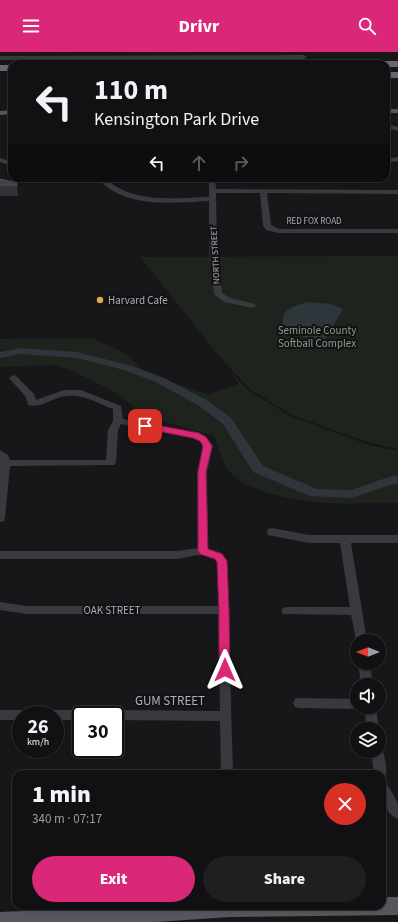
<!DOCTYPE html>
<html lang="en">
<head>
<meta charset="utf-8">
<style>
	body { margin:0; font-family:"Source Sans 3",sans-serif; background:#1e1f21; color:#f1f3f6; height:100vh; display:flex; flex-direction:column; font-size:15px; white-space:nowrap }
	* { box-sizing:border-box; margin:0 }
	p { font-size:13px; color:#9c9da0 }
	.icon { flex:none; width:22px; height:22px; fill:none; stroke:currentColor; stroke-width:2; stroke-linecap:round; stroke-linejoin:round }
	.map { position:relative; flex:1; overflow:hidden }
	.panel { position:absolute; left:12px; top:718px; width:374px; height:140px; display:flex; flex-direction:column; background:#111113; border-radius:12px; box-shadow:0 1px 3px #0004,0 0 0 1px #303133 }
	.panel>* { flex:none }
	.guide { position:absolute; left:8px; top:8px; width:382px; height:122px; border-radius:12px; box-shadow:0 1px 3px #0004,0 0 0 1px #303133; background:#111113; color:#f1f3f6; overflow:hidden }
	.needle { width:26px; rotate:270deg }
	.tools { position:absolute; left:350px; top:582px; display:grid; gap:8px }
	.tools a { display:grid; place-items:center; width:36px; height:36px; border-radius:50%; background:#111113; box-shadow:0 1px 3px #0004,0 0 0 1px #303133; font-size:20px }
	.speed { position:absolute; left:12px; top:654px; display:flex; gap:8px; font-size:20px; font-weight:700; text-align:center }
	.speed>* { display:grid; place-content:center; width:52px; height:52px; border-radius:50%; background:#111113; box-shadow:0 1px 3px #0004,0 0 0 1px #303133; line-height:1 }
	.speed small { font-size:10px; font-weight:400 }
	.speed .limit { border:2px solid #111; border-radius:6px; background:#fff; color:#111 }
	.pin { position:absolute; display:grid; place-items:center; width:34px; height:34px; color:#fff; margin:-17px; border-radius:8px; box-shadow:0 2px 6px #0006 }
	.me { position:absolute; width:44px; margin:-22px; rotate:0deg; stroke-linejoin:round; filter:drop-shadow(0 0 3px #0008) }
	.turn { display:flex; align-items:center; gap:14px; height:84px; padding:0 20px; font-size:18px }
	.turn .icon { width:52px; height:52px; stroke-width:2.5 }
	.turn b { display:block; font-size:28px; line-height:34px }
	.lanes { display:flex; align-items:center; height:38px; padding:0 20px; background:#0003; justify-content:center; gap:20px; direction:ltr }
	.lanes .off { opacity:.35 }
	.round { display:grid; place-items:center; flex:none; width:42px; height:42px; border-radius:21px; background:#1e1f21 }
	.overview { display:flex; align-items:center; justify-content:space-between; height:68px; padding:0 20px }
	h1 { font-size:24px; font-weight:800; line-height:30px }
	.action { display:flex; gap:8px; margin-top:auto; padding:8px 20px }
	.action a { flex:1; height:46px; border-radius:24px; background:#db2777; color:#fff; font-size:16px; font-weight:800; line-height:46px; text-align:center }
	.action a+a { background:#1e1f21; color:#f1f3f6 }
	header { display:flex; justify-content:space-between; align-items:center; height:52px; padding:0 20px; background:#db2777; color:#fff; font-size:18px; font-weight:800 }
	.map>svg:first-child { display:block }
</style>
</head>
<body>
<header><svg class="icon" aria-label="menu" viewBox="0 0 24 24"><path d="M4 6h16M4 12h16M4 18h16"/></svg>Drivr<svg class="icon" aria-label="search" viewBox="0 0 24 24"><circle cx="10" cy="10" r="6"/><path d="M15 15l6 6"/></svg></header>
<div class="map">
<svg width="398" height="870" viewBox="0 0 398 870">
	<rect width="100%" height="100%" fill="#171719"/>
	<g fill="#1e231e">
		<path d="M398 204V397L370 391 292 363 251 338 219 304 140 205Z"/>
		<path d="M92 286 127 302 145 320 197 339 208 342 239 332 229 318 248 338 290 364 369 393 398 399V451C375 450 351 453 328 451 300 449 246 442 228 418 223 412 218 393 214 384L148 365 111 338 73 319 55 313 0 315V287Z"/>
	</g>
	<path fill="#2e363c" d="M308 250 331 252 343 257 325 287C312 291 293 281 283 272 281 256 295 254 308 250Z"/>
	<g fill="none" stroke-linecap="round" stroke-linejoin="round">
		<path fill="#2e363c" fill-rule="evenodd" d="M21 296 77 300 132 314 164 326 207 348 231 366 263 414 317 437 351 438 392 424H398V432H393L352 446 310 444 253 420 223 372 199 354 156 330 124 318 77 306 21 302 0 306V300Z"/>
		<g fill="#39393e" fill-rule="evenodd">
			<path d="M0 4 304 3 307 5 304 7 0 8Z"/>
			<path d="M386 72 398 75V79L386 76Z"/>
			<path d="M398 105V109L386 111V107Z"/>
			<path d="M0 106 12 110V114L0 110Z"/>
			<path d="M98 126H105C132 152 174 146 209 145V126H215L216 137 398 138V142L267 141 271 173 279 177H398V181H278L266 178 263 173 260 141H216L217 198 222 241 230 246 255 252 256 254 252 256 224 250 214 242 209 198V149C173 151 123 157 98 126Z"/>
			<path d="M13 323 16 324 34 342 36 348 64 338H81L121 354 123 367 199 381 206 385 213 394 207 420 208 497 222 501 227 509 233 722H221L220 669 115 668V663H109L111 659 115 658 220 659 218 562H27L0 558V550L27 554H218L217 510C208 498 189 505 177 507H0V499H177L198 496 197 420 203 394 200 389 193 386 121 372 118 378 116 411 114 413 10 414 5 466 4 469 0 470V398L8 403 10 408H106L108 378 113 369V357C98 351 83 342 66 344 53 345 41 357 28 353L26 345 9 326Z"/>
			<path d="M272 476 309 483H398V491H351L367 589H357V592L351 563 283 562 281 559 283 556 287 555H350L340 491H309L268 483 267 480 268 477Z"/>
			<path d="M358 611H370L373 633H361Z"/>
			<path d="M299 646 357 647V655H362L357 657 299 656 295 655 293 651 295 647Z"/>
			<path d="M364 655H376L379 677H367Z"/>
			<path d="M0 658H21L25 659 27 663H21V668H0Z"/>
			<path d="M55 658H81L85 659 87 663H81V668H55V663H49L51 659Z"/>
			<path d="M379 694 381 695C385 703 388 718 385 726L382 727V722H374L371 699H379Z"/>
			<path d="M382 730 387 732 398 751V767C383 761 382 744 382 730Z"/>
		</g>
		<g fill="#55575c" fill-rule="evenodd">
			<rect x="386" y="57" width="12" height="4"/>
			<path d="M12 58V62L0 63V59Z"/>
			<path d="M382 845H398V863L230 865 156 870H0V860L129 854H382Z"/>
		</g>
		<g fill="#65686e" fill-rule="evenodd">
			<path d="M260 9H398V15H386V12H256Z"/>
			<rect x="0" y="13" width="12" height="6"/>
			<rect x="386" y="20" width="12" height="6"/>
		</g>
	</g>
	<path fill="#333337" d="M0 127 17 131 18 144H0Z"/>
	<path fill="#404144" stroke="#515256" d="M0 127 17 131V133H0Z"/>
	<path fill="#db2777" stroke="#8e194d" d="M145 371 199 381 206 385 212 394 206 420 208 497 222 502 227 509 229 558 230 618 229 621 225 623 221 621 219 618V558L217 510 215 507 200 502 198 499V420L203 394 200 389 193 386 142 376 141 374Z"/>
	<circle fill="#e0aa48" stroke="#121214" stroke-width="1.5" cx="100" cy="248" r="4"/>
	<g text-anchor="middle" stroke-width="4" stroke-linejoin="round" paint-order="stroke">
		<g font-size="9" fill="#abafb7" stroke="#121214">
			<text x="314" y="172">RED FOX ROAD</text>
			<text transform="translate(215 203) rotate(-93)" y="3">NORTH STREET</text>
		</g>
		<g font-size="11" fill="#abafb7" stroke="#121214" text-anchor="start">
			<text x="108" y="252">Harvard Cafe</text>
		</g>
		<g font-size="11" fill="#84a085" stroke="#121214">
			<text x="317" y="282">Seminole County<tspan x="317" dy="13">Softball Complex</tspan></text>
		</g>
		<g font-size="11" fill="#abafb7" stroke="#121214">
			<text x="112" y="562">OAK STREET</text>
		</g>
		<g font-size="13" fill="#abafb7" stroke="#121214">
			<text x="170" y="653">GUM STREET</text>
		</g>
	</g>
</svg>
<div class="tools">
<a><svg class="needle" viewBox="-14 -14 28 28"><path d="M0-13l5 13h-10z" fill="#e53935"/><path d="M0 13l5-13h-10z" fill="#9c9da0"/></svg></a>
<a><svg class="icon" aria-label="sound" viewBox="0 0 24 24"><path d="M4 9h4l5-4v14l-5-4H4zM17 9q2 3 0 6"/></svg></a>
<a><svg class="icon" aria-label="layers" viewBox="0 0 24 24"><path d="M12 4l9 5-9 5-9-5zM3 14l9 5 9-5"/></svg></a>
</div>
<div class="speed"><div>26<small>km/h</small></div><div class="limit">30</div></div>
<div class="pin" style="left:145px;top:374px;background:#d93025"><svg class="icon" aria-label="arrive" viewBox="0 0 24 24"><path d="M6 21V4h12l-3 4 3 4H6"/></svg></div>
<svg class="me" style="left:225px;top:618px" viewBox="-20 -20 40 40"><path d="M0-17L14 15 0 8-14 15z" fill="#db2777" stroke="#fff" stroke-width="4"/></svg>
<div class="guide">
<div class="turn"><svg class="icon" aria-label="left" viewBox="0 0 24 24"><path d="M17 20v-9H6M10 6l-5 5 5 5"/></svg><div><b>110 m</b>Kensington Park Drive</div></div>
<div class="lanes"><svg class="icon" aria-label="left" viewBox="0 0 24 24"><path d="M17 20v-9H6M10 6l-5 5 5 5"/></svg><svg class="icon off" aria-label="ahead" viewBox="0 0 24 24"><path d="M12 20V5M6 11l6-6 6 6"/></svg><svg class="icon off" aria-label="right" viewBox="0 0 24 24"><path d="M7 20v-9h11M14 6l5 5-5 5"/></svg></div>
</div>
<section class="panel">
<div class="overview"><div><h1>1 min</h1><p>340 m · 07:17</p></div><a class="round" style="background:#d93025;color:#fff"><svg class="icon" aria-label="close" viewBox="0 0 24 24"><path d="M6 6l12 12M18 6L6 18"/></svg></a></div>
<div class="action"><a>Exit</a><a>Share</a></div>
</section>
</div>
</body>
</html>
